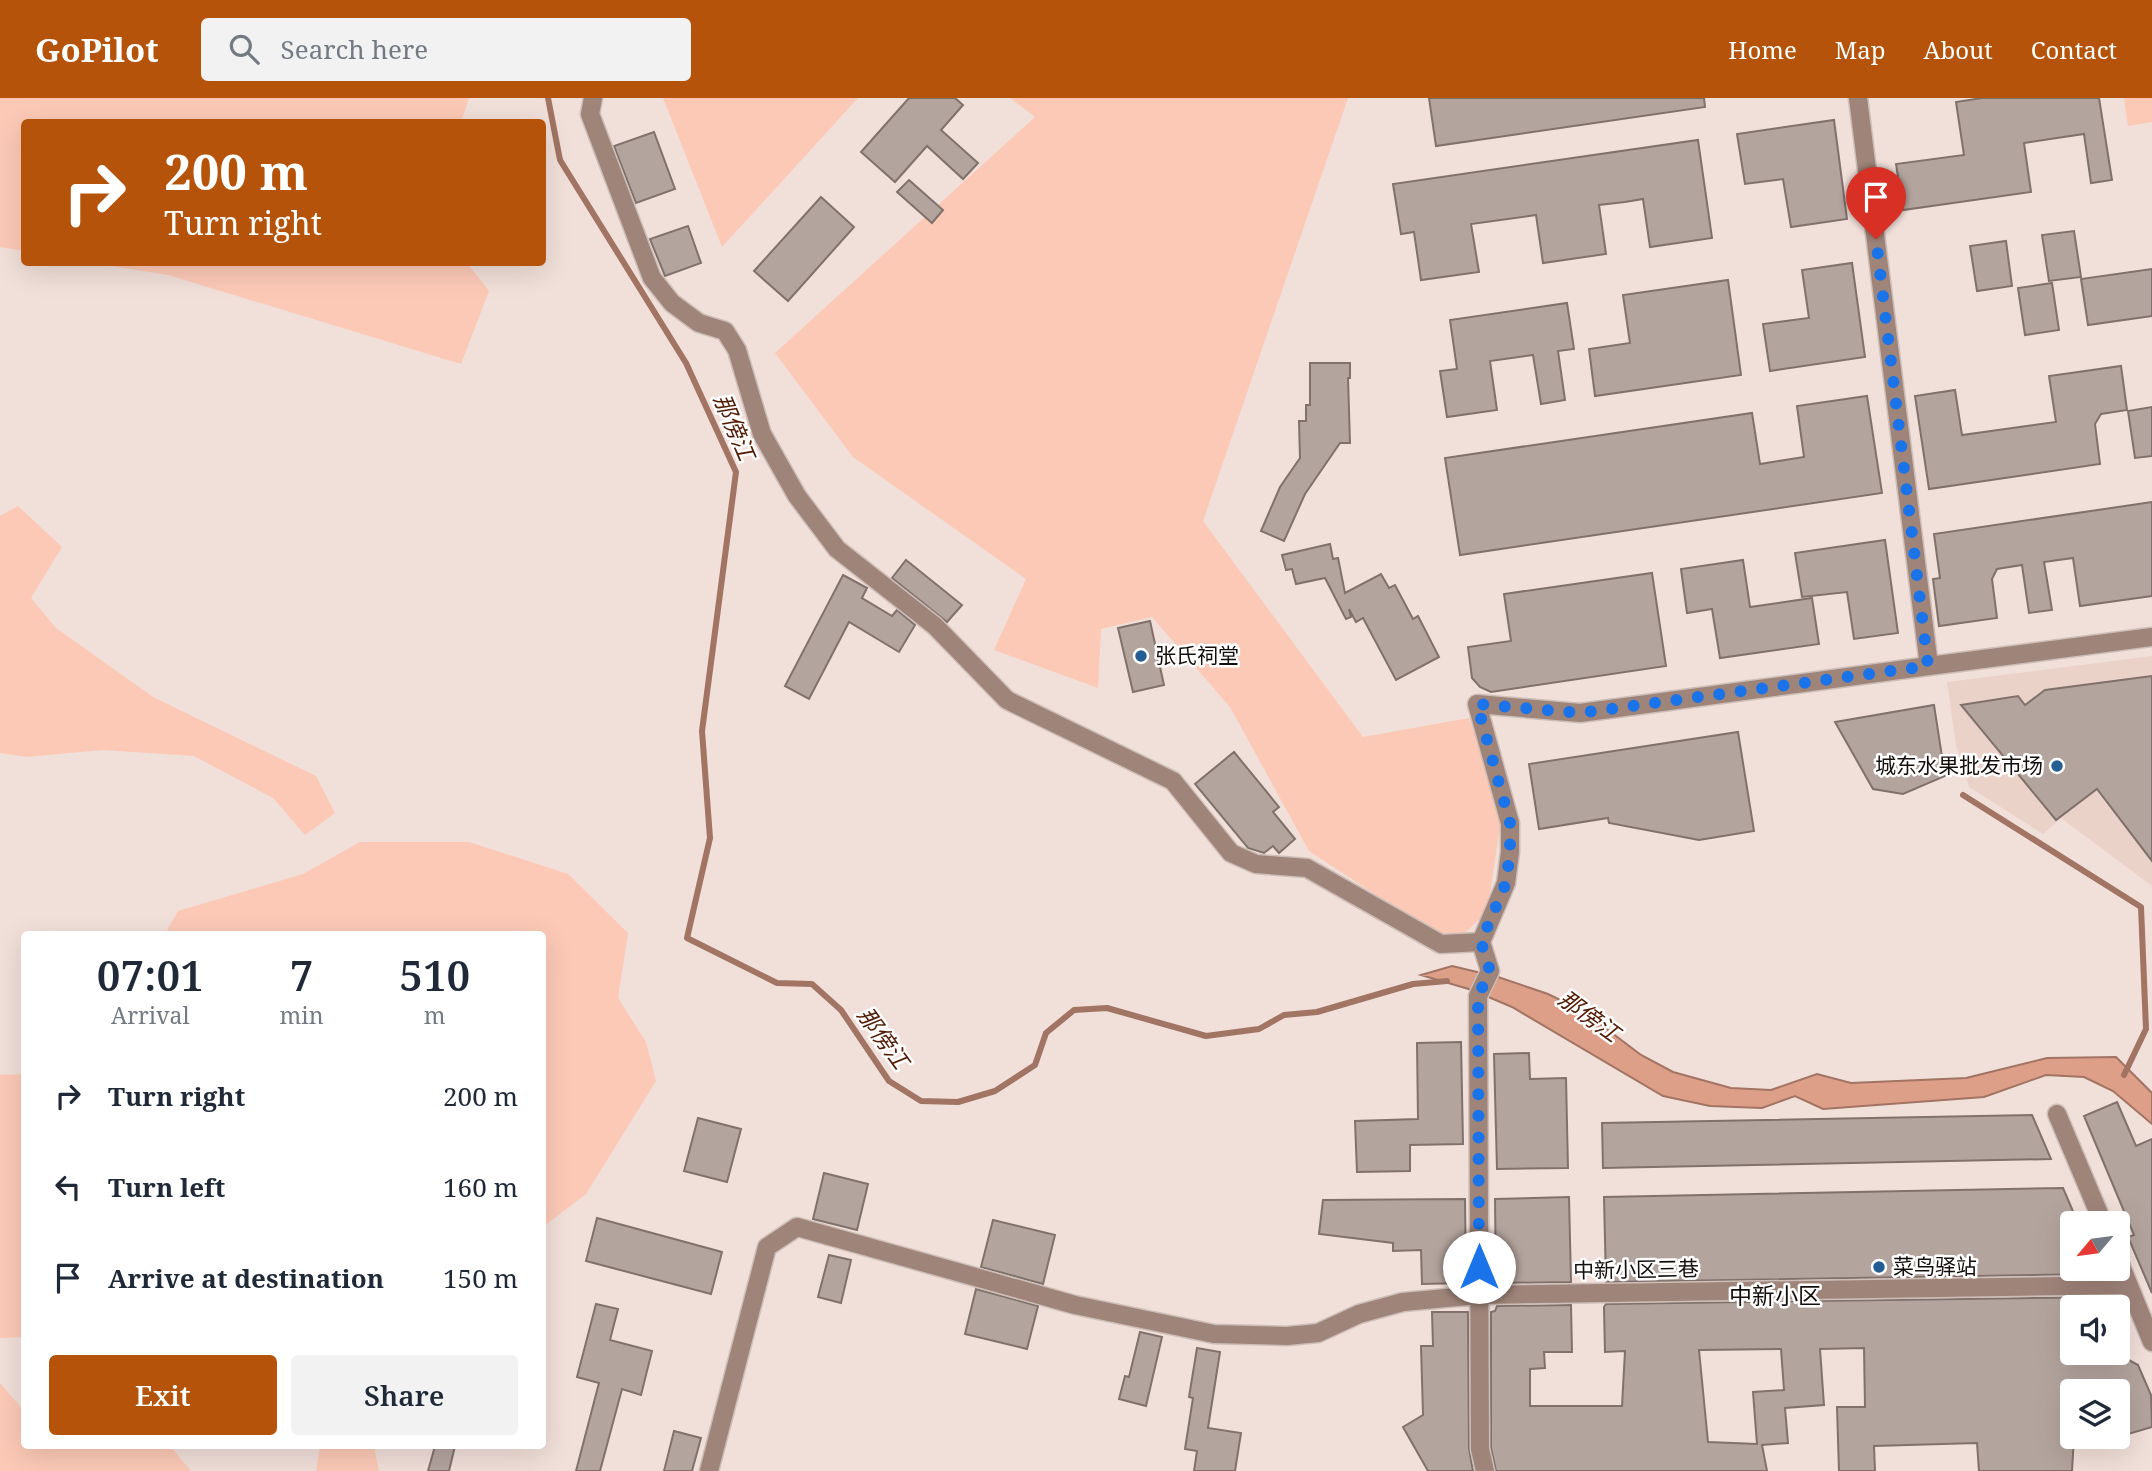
<!DOCTYPE html>
<html lang="en">
<head>
<meta charset="utf-8">
<style>
	body { margin:0; font-family:"Noto Serif","Noto Sans SC",serif; background:#f2f2f3; color:#1f2937; height:100vh; display:flex; flex-direction:column; font-size:26px; white-space:nowrap }
	* { box-sizing:border-box; margin:0 }
	p { font-size:23px; color:#747a83 }
	.icon { flex:none; width:38px; height:38px; fill:none; stroke:currentColor; stroke-width:2; stroke-linecap:round; stroke-linejoin:round }
	.map { position:relative; flex:1; overflow:hidden }
	.panel { position:absolute; left:21px; top:833px; width:525px; height:518px; display:flex; flex-direction:column; background:#fff; border-radius:7px; box-shadow:0 7px 28px #0002 }
	.panel>* { flex:none }
	.top-card { position:absolute; left:21px; top:21px; width:525px; height:147px; border-radius:7px; box-shadow:0 7px 28px #0002; background:#b45309; color:#fff; overflow:hidden }
	.needle { width:46px; rotate:241deg }
	.controls { position:absolute; left:2060px; top:1113px; display:grid; gap:14px }
	.controls a { display:grid; place-items:center; width:70px; height:70px; border-radius:7px; background:#fff; box-shadow:0 7px 28px #0002; font-size:35px }
	.pin { position:absolute; display:grid; place-items:center; width:60px; height:60px; color:#fff; margin:-72px -30px; border-radius:50% 50% 50% 0; rotate:-45deg; box-shadow:0 0 7px #0007 }
	.pin .icon { rotate:45deg }
	.me { position:absolute; width:77px; margin:-38px; rotate:0deg; stroke-linejoin:round; filter:drop-shadow(0 0 5px #0008) }
	.turn { display:flex; align-items:center; gap:24px; height:147px; padding:0 28px; font-size:32px }
	.turn .icon { width:91px; height:91px; stroke-width:2.5 }
	.turn b { display:block; font-size:49px; line-height:60px }
	.eta { display:flex; justify-content:space-evenly; align-items:center; height:119px; text-align:center }
	.eta b { font-size:42px; font-weight:600; line-height:49px }
	.cta { display:flex; gap:14px; margin-top:auto; padding:14px 28px }
	.cta a { flex:1; height:80px; border-radius:7px; background:#b45309; color:#fff; font-size:28px; font-weight:600; line-height:80px; text-align:center }
	.cta a+a { background:#f2f2f3; color:#1f2937 }
	ul { padding:0; list-style:none }
	li { display:flex; align-items:center; gap:21px; height:91px; padding:0 28px }
	li div { flex:1 }
	li b { display:block; font-size:26px }
	li em { font-style:normal }
	header { display:flex; align-items:center; gap:42px; box-sizing:border-box; height:98px; padding:0 35px; background:#b45309; color:#fff }
	header strong { font-size:33px }
	nav { display:flex; gap:38px; margin-inline-start:auto; font-size:24px }
	.search { width:490px; height:63px; background:#f2f2f3; display:flex; align-items:center; gap:18px; box-sizing:border-box; padding:0 24px; border-radius:7px; color:#747a83; font-size:26px }
	.map>svg:first-child { display:block }
</style>
</head>
<body>
<header>
<strong>GoPilot</strong>
<div class="search"><svg class="icon" aria-label="search" viewBox="0 0 24 24"><circle cx="10" cy="10" r="6"/><path d="M15 15l6 6"/></svg>Search here</div>
<nav><a>Home</a><a>Map</a><a>About</a><a>Contact</a></nav>
</header>
<div class="map">
<svg width="2152" height="1373" viewBox="0 0 2152 1373">
	<rect width="100%" height="100%" fill="#f1dfd9"/>
	<path fill="#ebd2c9" d="M2152 558V788L2061 720 2043 736 1969 689 1956 647 1947 584Z"/>
	<g fill="#fcc9b6">
		<path d="M0 0H469L461 24H24V153L0 149Z"/>
		<path d="M663 0H858L722 149Z"/>
		<path d="M1010 0H1348L1203 423 1363 639 1469 620 1502 716 1487 814 1452 847 1309 753 1230 609 1152 519 1101 531 1098 590 994 552 1026 481 853 359 775 255 1035 19Z"/>
		<path d="M2124 0H2152V24L2128 28Z"/>
		<path d="M92 165H467L489 193 461 266 168 177Z"/>
		<path d="M18 408 62 449 31 500 56 530 153 599 316 678 335 715 305 737 273 700 194 658 103 652 26 659 0 655V418Z"/>
		<path d="M360 744H469L568 776 628 835 618 900 646 944 656 983 586 1096 543 1129 542 836H165L178 813 303 776Z"/>
		<path d="M24 976V1239L0 1240V977Z"/>
		<path d="M0 1285 24 1313V1348H170L191 1373H0Z"/>
		<path d="M320 1348H374L379 1373H316Z"/>
	</g>
	<path fill="#de9f88" stroke="#a17463" stroke-width="2" d="M1452 868 1498 879 1548 896 1583 913 1641 957 1673 974 1731 990 1771 992 1817 976 1851 985 1966 980 2047 960 2116 959 2152 995V1026L2113 993 2084 979 2046 977 1984 999 1823 1011 1795 998 1762 1010 1710 1008 1663 998 1512 909 1472 892 1421 877Z"/>
	<g fill="none" stroke-linecap="round" stroke-linejoin="round">
		<g stroke="#a17463" stroke-width="6">
			<path d="M548 0 560 62 686 265 736 374 702 633 710 740 687 840 777 885 812 886 841 912 889 983 921 1003 958 1004 995 993 1035 967 1046 935 1074 912 1107 910 1206 938 1259 931 1284 917 1317 914 1413 886 1447 883"/>
			<path d="M1963 697 2141 809 2146 931 2124 977"/>
		</g>
	</g>
	<g fill="#b4a49e" stroke="#81716c" stroke-width="2" fill-rule="evenodd">
		<path d="M909 0H955L963 7 941 32 978 65 963 81 927 48 895 84 861 54Z"/>
		<path d="M1429 0H1704L1705 9 1436 48Z"/>
		<path d="M1982 0H2099L2112 82 2091 85 2084 36 2024 45 2031 94 1903 112 1896 66 1964 57 1956 4Z"/>
		<path d="M1834 22 1847 121 1791 129 1783 81 1745 86 1737 36Z"/>
		<path d="M654 34 675 91 636 105 614 48Z"/>
		<path d="M1698 42 1712 140 1650 149 1643 101 1625 104 1599 107 1606 156 1543 165 1536 117 1471 126 1479 174 1421 182 1414 134 1401 136 1393 86Z"/>
		<path d="M909 82 943 112 932 125 897 94Z"/>
		<path d="M821 99 854 129 788 203 754 173Z"/>
		<path d="M688 128 701 165 665 178 650 141Z"/>
		<path d="M2074 133 2081 179 2049 183 2042 137Z"/>
		<path d="M2006 143 2012 188 1977 193 1970 148Z"/>
		<path d="M1852 165 1865 259 1770 273 1763 226 1809 220 1802 172Z"/>
		<path d="M2152 171V218L2088 227 2081 181Z"/>
		<path d="M1728 182 1741 277 1595 298 1589 251 1630 245 1623 197Z"/>
		<path d="M2052 185 2059 232 2025 237 2018 190Z"/>
		<path d="M1567 205 1574 251 1558 253 1565 302 1541 306 1533 257 1490 263 1497 312 1447 319 1440 273 1457 271 1450 222Z"/>
		<path d="M1310 265H1350V280H1348L1350 345H1340L1305 396 1284 443 1261 433 1280 389 1300 360 1299 323H1306V307H1310Z"/>
		<path d="M2121 268 2127 312 2101 316 2095 326 2100 366 1929 391 1915 298 1955 292 1962 337 2056 324 2049 278Z"/>
		<path d="M1867 298 1882 395 1460 457 1445 360 1752 315 1760 366 1785 362 1804 359 1797 308Z"/>
		<path d="M2152 309V358L2135 360 2128 313Z"/>
		<path d="M2152 404V498L2080 508 2073 460 2044 464 2052 512 2029 515 2022 467 1997 471 1992 481 1997 520 1939 528 1933 481 1940 480 1934 436Z"/>
		<path d="M1885 442 1898 535 1854 541 1847 494 1802 499 1795 455Z"/>
		<path d="M1330 446 1333 461 1338 460 1345 495 1381 476 1389 490 1395 487 1413 521 1418 518 1439 559 1396 582 1363 520 1356 524 1349 511 1351 519 1346 521 1325 480 1296 486 1292 471 1286 472 1282 457Z"/>
		<path d="M906 462 962 507 947 524 892 480Z"/>
		<path d="M1743 462 1750 509 1812 500 1819 546 1720 560 1712 511 1687 515 1681 471Z"/>
		<path d="M1652 475 1666 568 1491 594 1480 589 1472 580 1468 549 1511 543 1504 496Z"/>
		<path d="M843 477 867 490 862 500 892 518 897 512 915 527 899 554 849 524 809 601 785 588Z"/>
		<path d="M1150 523 1164 587 1133 594 1118 530Z"/>
		<path d="M2152 578V763L2097 691 2056 722 1961 607 2018 598 2025 607 2045 592Z"/>
		<path d="M1934 607 1945 678 1903 696 1873 691 1835 624Z"/>
		<path d="M1738 634 1754 733 1699 742 1609 725 1608 720 1539 731 1529 666Z"/>
		<path d="M1234 654 1279 709 1273 714 1295 741 1279 755 1273 748 1264 755 1248 750 1195 686Z"/>
		<path d="M1461 944 1463 1046 1410 1047V1073L1357 1074 1355 1023 1418 1021 1417 945Z"/>
		<path d="M1529 955 1530 981 1566 980 1568 1070 1497 1071 1494 956Z"/>
		<path d="M2117 1004 2136 1048 2152 1041V1195L2128 1139 2134 1137 2084 1018Z"/>
		<path d="M2032 1017 2051 1061 1603 1070 1602 1025Z"/>
		<path d="M698 1020 741 1031 727 1084 684 1073Z"/>
		<path d="M824 1075 868 1086 857 1132 813 1121Z"/>
		<path d="M2063 1090 2078 1125H2072V1171H2097L2099 1176 1606 1184 1604 1099Z"/>
		<path d="M1569 1099 1571 1184 1496 1185 1495 1101Z"/>
		<path d="M1465 1101 1466 1185 1422 1186 1421 1152 1393 1153V1145L1319 1136 1323 1102Z"/>
		<path d="M597 1120 722 1154 711 1196 586 1163Z"/>
		<path d="M993 1122 1055 1137 1043 1186 981 1169Z"/>
		<path d="M829 1157 851 1162 841 1205 818 1199Z"/>
		<path d="M976 1191 1038 1208 1027 1251 965 1236Z"/>
		<path d="M2109 1199 2113 1209H2072V1263L2118 1261V1256L2138 1267 2151 1297 2152 1329 2118 1339V1293H2072V1339H2074L2072 1373H1979L1977 1345 1874 1348 1875 1373H1839L1837 1309H1865L1864 1250 1820 1251 1824 1307 1785 1310 1788 1345 1762 1347 1767 1373H1496L1491 1350V1214L1495 1213 1497 1208 1571 1207 1572 1254H1544L1545 1270 1530 1271V1308H1622L1625 1253 1605 1254 1604 1209 1606 1206ZM1781 1251 1784 1292 1753 1294 1757 1346 1708 1344 1699 1252Z"/>
		<path d="M596 1206 618 1211 610 1242 652 1253 641 1297 622 1291 600 1373H576L599 1285 577 1279Z"/>
		<path d="M1432 1214H1468L1469 1351 1473 1373H1428L1403 1329 1423 1317 1421 1248H1433Z"/>
		<path d="M1140 1234 1162 1239 1146 1308 1119 1301 1125 1278 1129 1279Z"/>
		<path d="M1197 1250 1220 1254 1208 1330 1241 1335 1235 1373H1194L1197 1353 1185 1351 1193 1300 1189 1299Z"/>
		<path d="M674 1333 701 1340 692 1373H664Z"/>
		<path d="M435 1348H455L449 1373H428Z"/>
	</g>
	<g fill="none" stroke-linecap="round" stroke-linejoin="round">
		<g stroke="#cdbeb8" stroke-width="21">
			<g id="minor">
				<path d="M593 0 590 16 652 180 672 205 699 225 725 233 737 252 762 336 797 398 837 451 935 528 1007 602 1173 683 1231 755 1256 766 1307 770 1441 846 1481 844"/>
				<path d="M1858 0 1929 568 2152 539"/>
				<path d="M2057 1016 2103 1125"/>
				<path d="M2118 1161 2152 1244"/>
				<path d="M709 1373 767 1149 797 1129 1075 1207 1214 1236 1287 1238 1318 1235 1359 1216 1403 1204 1479 1197 2128 1187"/>
				<path d="M1485 1373 1480 1351 1478 898 1490 873 1481 844 1506 785 1510 754V725L1477 606 1580 615 1929 568"/>
			</g>
		</g>
		<use href="#minor" stroke="#9f847a" stroke-width="18"/>
	</g>
	<g fill="none" stroke-linecap="round" stroke-linejoin="round">
		<path stroke="#1a73e8" stroke-width="12" stroke-dasharray="0 21.6" d="M1479 1169 1478 898 1490 873 1481 844 1506 785 1510 754V725L1477 606 1580 615 1928 568 1876 141"/>
	</g>
	<g fill="#245d94" stroke="#fff" stroke-width="2.5">
		<circle cx="1141" cy="558" r="7"/>
		<circle cx="2057" cy="668" r="7"/>
		<circle cx="1879" cy="1169" r="7"/>
	</g>
	<g text-anchor="middle" stroke-width="5" stroke-linejoin="round" paint-order="stroke">
		<g font-size="21" fill="#130e0c" stroke="#fff" text-anchor="start">
			<text x="1155" y="565">张氏祠堂</text>
			<text x="2043" y="675" text-anchor="end">城东水果批发市场</text>
			<text x="1893" y="1176">菜鸟驿站</text>
		</g>
		<g font-size="21" fill="#130e0c" stroke="#fff">
			<text transform="translate(1636 1172) rotate(-1)" y="7">中新小区三巷</text>
		</g>
		<g font-size="23" font-style="italic" fill="#521b03" stroke="#fff">
			<text transform="translate(734 329) rotate(67)" y="8">那傍江</text>
			<text transform="translate(1589 918) rotate(36)" y="8">那傍江</text>
			<text transform="translate(883 940) rotate(54)" y="8">那傍江</text>
		</g>
		<g font-size="23" fill="#130e0c" stroke="#fff">
			<text x="1775" y="1206">中新小区</text>
		</g>
	</g>
</svg>
<div class="controls">
<a><svg class="needle" viewBox="-14 -14 28 28"><path d="M0-13l5 13h-10z" fill="#e53935"/><path d="M0 13l5-13h-10z" fill="#747a83"/></svg></a>
<a><svg class="icon" aria-label="sound" viewBox="0 0 24 24"><path d="M4 9h4l5-4v14l-5-4H4zM17 9q2 3 0 6"/></svg></a>
<a><svg class="icon" aria-label="layers" viewBox="0 0 24 24"><path d="M12 4l9 5-9 5-9-5zM3 14l9 5 9-5"/></svg></a>
</div>
<div class="pin" style="left:1876px;top:141px;background:#d93025"><svg class="icon" aria-label="arrive" viewBox="0 0 24 24"><path d="M6 21V4h12l-3 4 3 4H6"/></svg></div>
<svg class="me" style="left:1479px;top:1169px" viewBox="-20 -20 40 40"><circle r="19" fill="#fff"/><path d="M0-13L10 11 0 6-10 11z" fill="#1a73e8"/></svg>
<div class="top-card">
<div class="turn"><svg class="icon" aria-label="right" viewBox="0 0 24 24"><path d="M7 20v-9h11M14 6l5 5-5 5"/></svg><div><b>200 m</b>Turn right</div></div>
</div>
<section class="panel">
<div class="eta">
<div><b>07:01</b><p>Arrival</p></div>
<div><b>7</b><p>min</p></div>
<div><b>510</b><p>m</p></div>
</div>
<ul>
<li><svg class="icon" aria-label="right" viewBox="0 0 24 24"><path d="M7 20v-9h11M14 6l5 5-5 5"/></svg><div><b>Turn right</b></div><em>200 m</em></li>
<li><svg class="icon" aria-label="left" viewBox="0 0 24 24"><path d="M17 20v-9H6M10 6l-5 5 5 5"/></svg><div><b>Turn left</b></div><em>160 m</em></li>
<li><svg class="icon" aria-label="arrive" viewBox="0 0 24 24"><path d="M6 21V4h12l-3 4 3 4H6"/></svg><div><b>Arrive at destination</b></div><em>150 m</em></li>
</ul>
<div class="cta"><a>Exit</a><a>Share</a></div>
</section>
</div>
</body>
</html>
